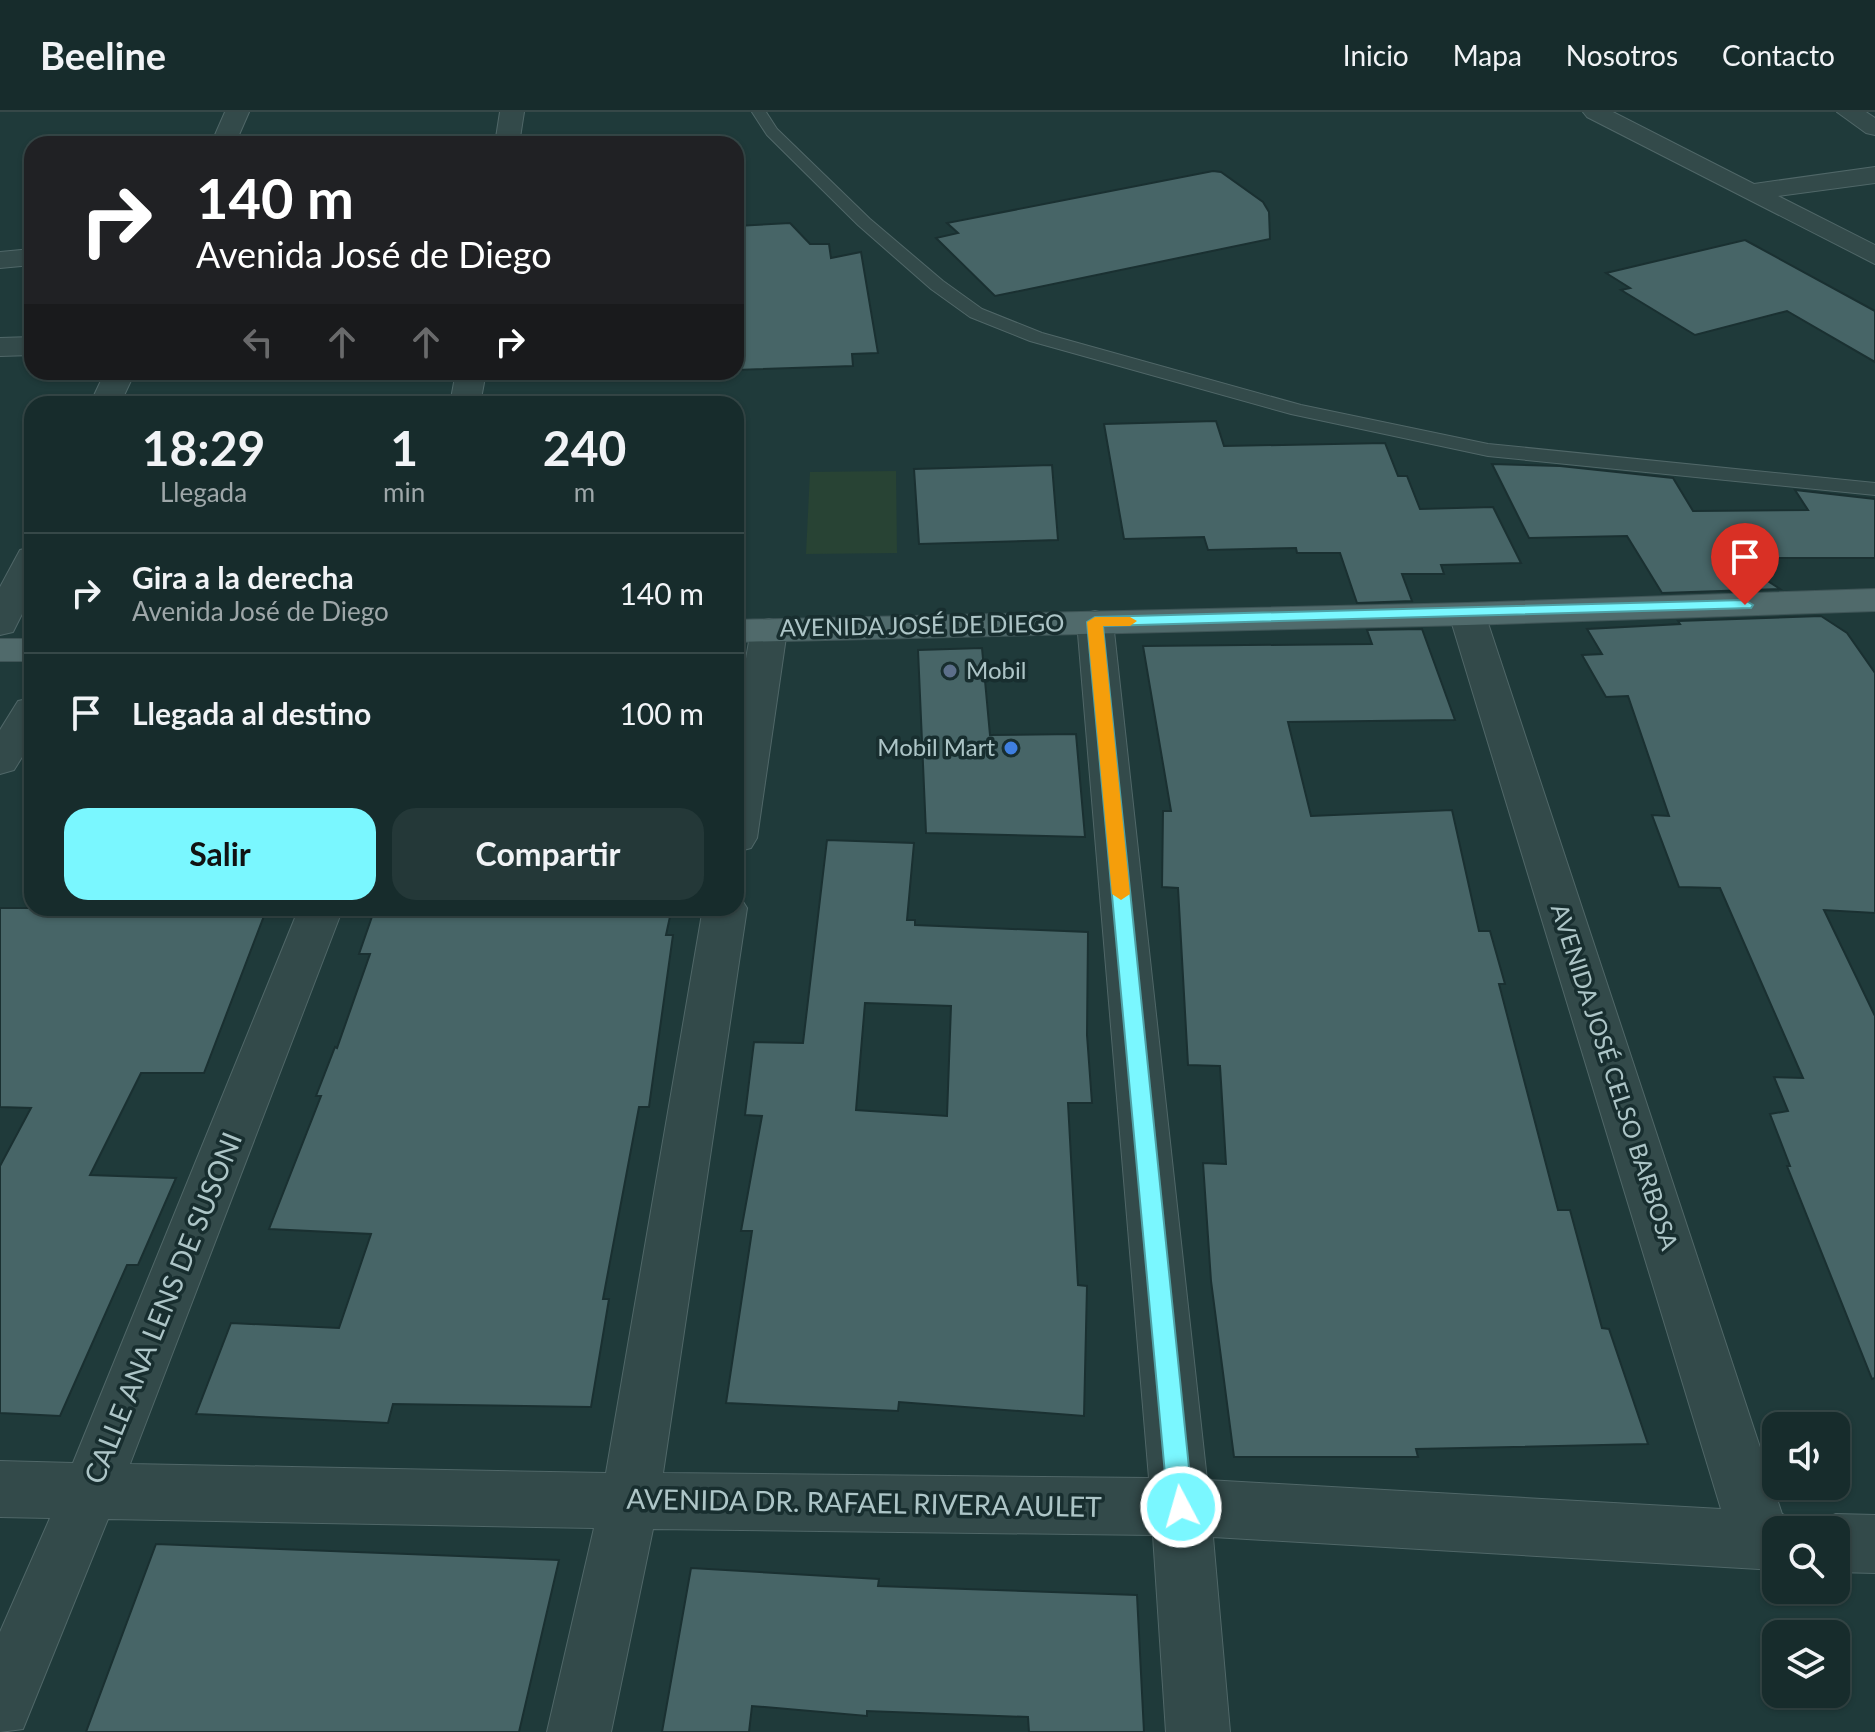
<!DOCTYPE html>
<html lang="es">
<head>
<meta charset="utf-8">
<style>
	body { margin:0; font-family:Lato,sans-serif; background:#243838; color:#f1f3f6; height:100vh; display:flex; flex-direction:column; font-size:30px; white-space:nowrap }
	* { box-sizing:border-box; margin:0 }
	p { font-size:26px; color:#9ea7a9 }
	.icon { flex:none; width:44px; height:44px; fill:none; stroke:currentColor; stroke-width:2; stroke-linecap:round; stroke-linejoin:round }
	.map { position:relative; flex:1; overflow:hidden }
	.sheet { position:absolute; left:24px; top:284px; width:720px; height:520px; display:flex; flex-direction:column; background:#172c2c; border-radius:24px; box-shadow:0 2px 6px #0004,0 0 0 2px #364848 }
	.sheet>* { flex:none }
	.hud { position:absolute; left:24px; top:24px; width:720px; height:244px; border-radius:24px; box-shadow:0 2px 6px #0004,0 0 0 2px #364848; background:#202124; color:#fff; overflow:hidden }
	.controls { position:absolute; left:1762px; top:1300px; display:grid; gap:16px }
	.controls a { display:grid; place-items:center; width:88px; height:88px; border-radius:16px; background:#172c2c; box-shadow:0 2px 6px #0004,0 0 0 2px #364848; font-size:40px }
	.pin { position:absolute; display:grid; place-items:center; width:68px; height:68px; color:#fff; margin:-82px -34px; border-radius:50% 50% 50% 0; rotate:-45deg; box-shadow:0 0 8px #0007 }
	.pin .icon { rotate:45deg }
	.me { position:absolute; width:88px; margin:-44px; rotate:354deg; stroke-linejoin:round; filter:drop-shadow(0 0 6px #0008) }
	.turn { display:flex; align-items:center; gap:28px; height:168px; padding:0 40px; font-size:36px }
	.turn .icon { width:104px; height:104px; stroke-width:2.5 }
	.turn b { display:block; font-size:56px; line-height:68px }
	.lanes { display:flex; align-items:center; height:76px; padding:0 40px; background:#0003; justify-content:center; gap:40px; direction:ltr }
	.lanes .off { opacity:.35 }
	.eta { display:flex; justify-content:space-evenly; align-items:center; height:136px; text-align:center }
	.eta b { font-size:48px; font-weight:700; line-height:56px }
	.action { display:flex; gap:16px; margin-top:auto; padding:16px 40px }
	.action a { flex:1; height:92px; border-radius:24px; background:#7af7ff; color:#111; font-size:32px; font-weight:700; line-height:92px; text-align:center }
	.action a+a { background:#243838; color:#f1f3f6 }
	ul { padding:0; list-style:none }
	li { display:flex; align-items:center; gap:24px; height:120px; padding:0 40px; border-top:2px solid #364848 }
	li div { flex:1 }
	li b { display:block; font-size:30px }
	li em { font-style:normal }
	header { display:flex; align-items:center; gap:48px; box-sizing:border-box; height:112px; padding:0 40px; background:#172c2c; border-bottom:2px solid #364848 }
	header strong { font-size:38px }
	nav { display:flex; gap:44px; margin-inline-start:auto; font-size:28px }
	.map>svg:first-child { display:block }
</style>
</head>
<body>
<header>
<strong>Beeline</strong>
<nav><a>Inicio</a><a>Mapa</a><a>Nosotros</a><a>Contacto</a></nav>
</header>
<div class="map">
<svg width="1875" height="1620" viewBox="0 0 1875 1620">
	<rect width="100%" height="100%" fill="#1f3a3a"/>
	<path fill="#284334" d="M896 359 897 441 806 442 810 360Z"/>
	<g fill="#476567" stroke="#1a3031" stroke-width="2" fill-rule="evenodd">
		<path d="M1213 59 1221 60 1263 90 1269 100 1270 127 995 184 936 126 958 121 947 111Z"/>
		<path d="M790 111 810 132H829L831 146 861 140 878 241 852 242 853 254 736 258V114Z"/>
		<path d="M1745 128 1875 199V250L1787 199 1695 223 1621 178 1630 176 1606 161Z"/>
		<path d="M1216 309 1224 334 1385 331 1398 364H1407L1420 397 1493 395 1521 451 1441 453 1444 462H1402L1412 489 1357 491 1340 441H1297L1296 436 1208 438 1204 425 1124 427 1104 312Z"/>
		<path d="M1492 352 1560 354 1673 366 1693 399 1808 398 1795 378 1875 387V446H1732L1780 477 1662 481 1627 424 1529 426Z"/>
		<path d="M1052 353 1058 428 919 432 914 357Z"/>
		<path d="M1821 504 1847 521 1875 561V801L1824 798 1875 904V1266L1872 1267 1787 1054H1790L1770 1002 1788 999 1774 965 1803 966 1720 776 1679 775 1652 703 1669 704 1628 584 1606 585 1582 543 1602 542 1587 517 1680 512 1678 509Z"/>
		<path d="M1422 517 1455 608 1288 610 1311 704 1452 698 1479 819H1490L1505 872H1499L1558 1098H1570L1602 1216 1609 1217 1648 1332 1416 1337 1418 1345H1234L1211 1169 1203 1051 1226 1052 1220 954 1188 953 1178 776 1162 775 1163 699H1171L1143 534 1372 532 1367 518Z"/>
		<path d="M982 536 990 623 1076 622 1085 725 926 721 918 538Z"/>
		<path d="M827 728 914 731 907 808H915V813L1088 820 1087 923 1092 991H1068L1078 1173 1087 1174 1084 1304 899 1290 898 1299 726 1291 752 1119H741L762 1004 745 1003 754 930 803 931ZM865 891 951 894 947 1004 856 998Z"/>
		<path d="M0 796H267L204 961H141L90 1063 176 1066 138 1153H127L60 1304 0 1301V1054L31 996 0 995Z"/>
		<path d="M375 796 671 800 666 823H673L649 995H639L603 1187H609L591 1295 393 1292 388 1311 196 1302 231 1211 339 1216 371 1122 269 1117 321 984H316L335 935 337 936 370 842H359Z"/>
		<path d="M156 1432 559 1448 519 1620H86Z"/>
		<path d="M691 1456 879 1467 878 1474 1137 1483 1144 1620H1029L1028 1605 867 1599V1604L752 1594 749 1620H662Z"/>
	</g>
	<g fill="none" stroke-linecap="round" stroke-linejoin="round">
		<g stroke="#506768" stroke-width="2">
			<path id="lane" d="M752 0H766L777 17 870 107 943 169 982 197 1042 221 1301 293 1488 332 1875 371V383L1488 344 1291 302 1030 229 970 205 931 177 858 113 767 23Z"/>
		</g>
		<g stroke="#506768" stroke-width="2">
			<g id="street">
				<path d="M225 0H249L235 32H211Z"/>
				<path d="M500 0H524L519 32H495Z"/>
				<path d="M1583 0H1613L1754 72 1875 55V71L1778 84 1875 133V152L1587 5Z"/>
				<path d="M1837 0H1866L1875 6V23L1866 21Z"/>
				<path d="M32 137V153L0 156V140Z"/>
				<path d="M32 225V243L0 244V226Z"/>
				<path d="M105 260H135L120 292H90Z"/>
				<path d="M456 260H486L480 292H450Z"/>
				<path d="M32 435V482L13 520 0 523V475L20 438Z"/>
				<path d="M1467 491 1480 494 1485 502 1782 1402 1797 1409 1801 1418H1776V1458L1213 1425 1230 1620H1166L1153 1423 653 1417 611 1620H547L594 1416 108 1407 23 1617 0 1620V1520L50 1406 0 1405V1349L73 1351 299 796H343L130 1352 606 1361 703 796H736V784L740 785 747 796 663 1361 1149 1366 1077 510 1082 502 1095 499 1108 502 1113 510 1207 1368 1721 1397 1449 502 1454 494Z"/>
				<path d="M769 507 782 510 787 518 757 726 751 736 736 740V604L751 518 756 510Z"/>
				<path d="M32 586V629L14 658 0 662V618L18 589Z"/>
				<path d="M1836 1402 1875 1403V1461L1836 1460V1418H1812L1815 1410Z"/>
			</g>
		</g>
		<g stroke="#3f5557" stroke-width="2">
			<g id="primary">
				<path d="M1875 477V499L1467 513 736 530V508L1467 491Z"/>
				<rect x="0" y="527" width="32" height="22"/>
			</g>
		</g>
		<use href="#lane" fill="#334a4a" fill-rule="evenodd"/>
		<use href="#street" fill="#334a4a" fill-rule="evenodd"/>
		<use href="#primary" fill="#506a6b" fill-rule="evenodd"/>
	</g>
	<path fill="#7af7ff" stroke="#4fa1a6" stroke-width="2" d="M1745 488 1753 493 1751 496 1103 514 1193 1395 1189 1403 1181 1406 1172 1403 1168 1395 1087 510 1095 505Z"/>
	<path fill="#f59e0b" d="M1095 505H1130L1137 509 1130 514H1103L1130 782 1121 788 1112 782 1087 510Z"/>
	<circle fill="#5c6f8a" stroke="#182e2f" stroke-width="3" cx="950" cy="559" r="8"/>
	<circle fill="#3f7fe0" stroke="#182e2f" stroke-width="3" cx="1011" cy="636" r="8"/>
	<g text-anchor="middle" stroke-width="7" stroke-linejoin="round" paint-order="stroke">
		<g font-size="24" fill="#adc5c7" stroke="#182e2f">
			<text transform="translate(922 514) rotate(-1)" y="8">AVENIDA JOSÉ DE DIEGO</text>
			<text transform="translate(1614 965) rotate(72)" y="8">AVENIDA JOSÉ CELSO BARBOSA</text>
		</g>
		<g font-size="24" fill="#adc5c7" stroke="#182e2f" text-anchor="start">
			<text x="966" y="567">Mobil</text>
			<text x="995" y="644" text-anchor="end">Mobil Mart</text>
		</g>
		<g font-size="28" fill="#adc5c7" stroke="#182e2f">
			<text transform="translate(163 1196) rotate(-68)" y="10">CALLE ANA LENS DE SUSONI</text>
			<text transform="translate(864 1391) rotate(1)" y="10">AVENIDA DR. RAFAEL RIVERA AULET</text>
		</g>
	</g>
</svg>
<div class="controls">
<a><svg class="icon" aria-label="sound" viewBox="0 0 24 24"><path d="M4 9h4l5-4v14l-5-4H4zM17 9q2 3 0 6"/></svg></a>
<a><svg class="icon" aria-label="search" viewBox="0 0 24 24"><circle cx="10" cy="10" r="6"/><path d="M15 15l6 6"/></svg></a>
<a><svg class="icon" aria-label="layers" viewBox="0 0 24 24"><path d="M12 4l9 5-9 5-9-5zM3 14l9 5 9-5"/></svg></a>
</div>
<div class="pin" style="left:1745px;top:493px;background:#d93025"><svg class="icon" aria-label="arrive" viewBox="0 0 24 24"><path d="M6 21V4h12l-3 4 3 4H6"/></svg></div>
<svg class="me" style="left:1181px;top:1395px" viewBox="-20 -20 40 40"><circle r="17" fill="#7af7ff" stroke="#fff" stroke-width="3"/><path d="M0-11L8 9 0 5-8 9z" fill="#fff"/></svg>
<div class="hud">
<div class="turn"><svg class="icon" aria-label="right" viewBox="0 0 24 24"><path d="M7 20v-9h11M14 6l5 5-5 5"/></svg><div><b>140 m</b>Avenida José de Diego</div></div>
<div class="lanes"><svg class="icon off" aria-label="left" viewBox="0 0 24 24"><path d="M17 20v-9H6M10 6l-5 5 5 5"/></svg><svg class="icon off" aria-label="ahead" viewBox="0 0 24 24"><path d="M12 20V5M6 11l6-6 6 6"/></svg><svg class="icon off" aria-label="ahead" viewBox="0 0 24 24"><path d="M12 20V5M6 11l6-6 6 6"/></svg><svg class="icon" aria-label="right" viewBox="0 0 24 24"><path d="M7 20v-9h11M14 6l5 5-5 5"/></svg></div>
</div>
<section class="sheet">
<div class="eta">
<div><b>18:29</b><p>Llegada</p></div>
<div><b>1</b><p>min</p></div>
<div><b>240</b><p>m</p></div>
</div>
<ul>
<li><svg class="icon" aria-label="right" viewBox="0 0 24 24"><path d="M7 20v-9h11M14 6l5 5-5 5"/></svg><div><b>Gira a la derecha</b><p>Avenida José de Diego</p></div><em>140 m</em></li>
<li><svg class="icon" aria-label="arrive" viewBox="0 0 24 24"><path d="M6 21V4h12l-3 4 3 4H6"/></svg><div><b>Llegada al destino</b></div><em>100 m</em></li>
</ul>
<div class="action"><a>Salir</a><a>Compartir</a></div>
</section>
</div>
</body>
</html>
